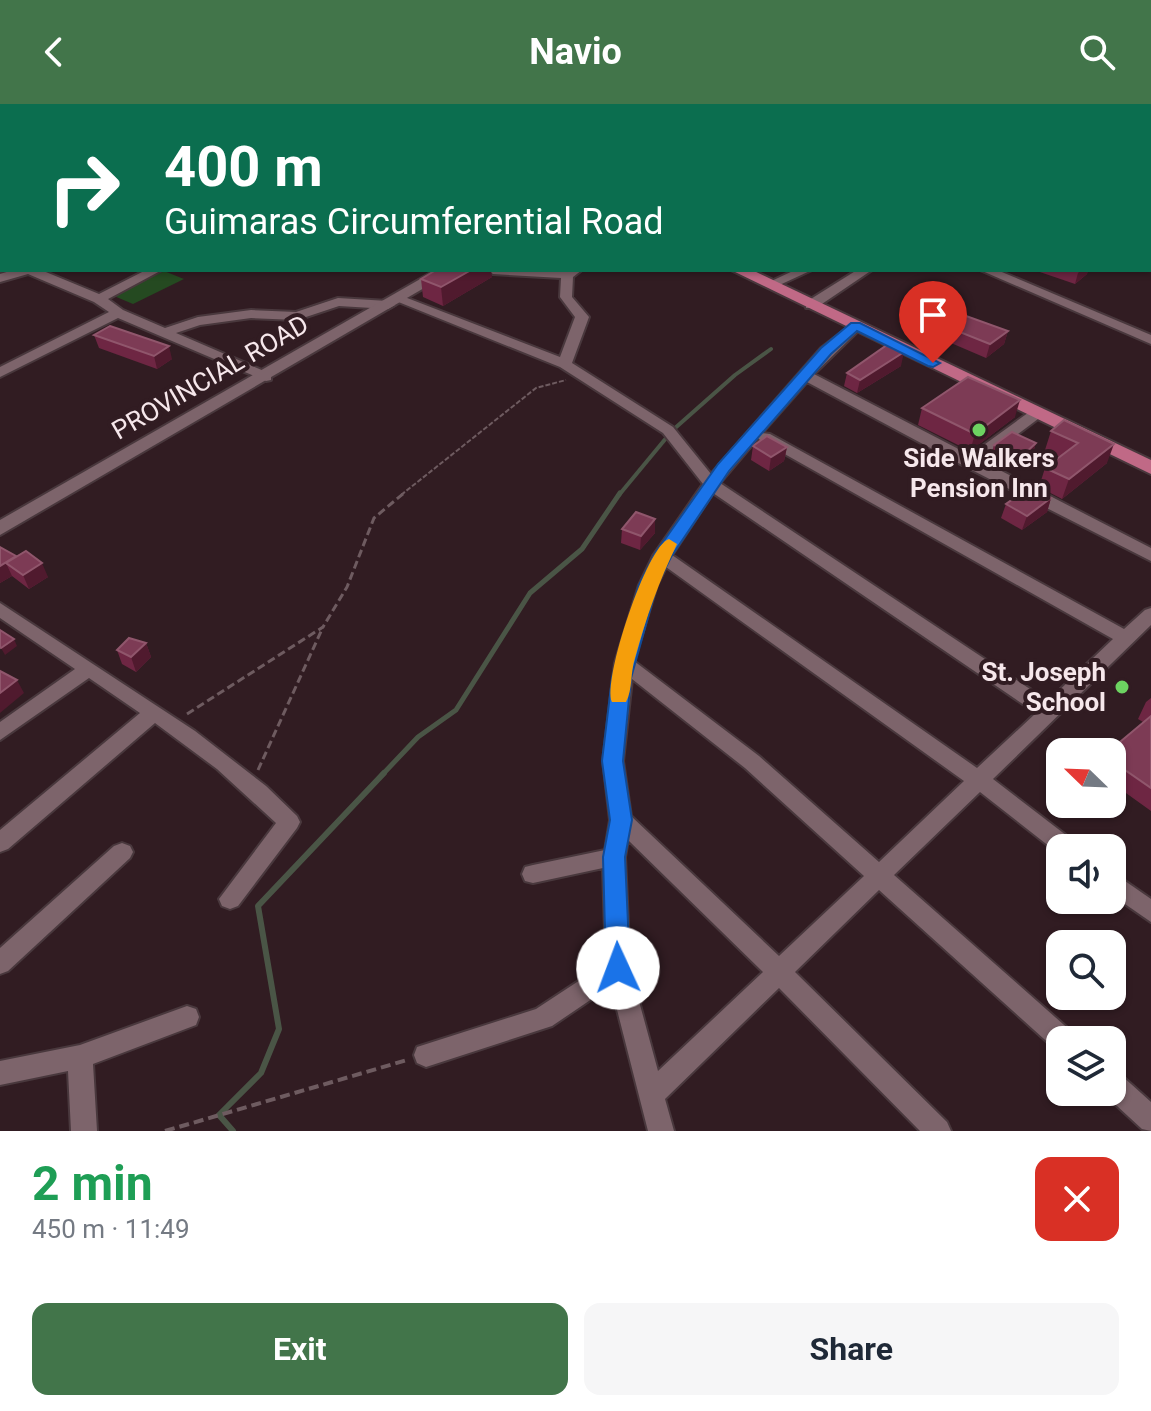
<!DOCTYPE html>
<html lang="en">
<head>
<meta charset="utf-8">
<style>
	body { margin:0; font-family:Roboto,sans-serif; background:#f6f6f7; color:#1f2937; height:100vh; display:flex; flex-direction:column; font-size:30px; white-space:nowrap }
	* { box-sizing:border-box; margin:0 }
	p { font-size:26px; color:#747a83 }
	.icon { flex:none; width:44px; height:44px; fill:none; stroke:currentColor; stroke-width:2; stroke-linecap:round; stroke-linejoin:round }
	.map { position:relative; height:1027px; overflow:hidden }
	.side { display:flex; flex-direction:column; background:#fff; flex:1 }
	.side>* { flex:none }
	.top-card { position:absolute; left:0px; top:0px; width:1152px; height:168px; box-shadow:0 2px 6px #0004; background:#0b6e4f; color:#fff; overflow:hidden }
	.needle { width:52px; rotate:293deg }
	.controls { position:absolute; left:1046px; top:634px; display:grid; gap:16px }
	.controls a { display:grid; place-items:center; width:80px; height:80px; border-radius:16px; background:#fff; box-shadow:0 2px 6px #0004; font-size:40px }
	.pin { position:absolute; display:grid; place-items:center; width:68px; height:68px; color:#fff; margin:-82px -34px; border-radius:50% 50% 50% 0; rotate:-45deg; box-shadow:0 0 8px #0007 }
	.pin .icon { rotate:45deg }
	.me { position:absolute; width:88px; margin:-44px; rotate:358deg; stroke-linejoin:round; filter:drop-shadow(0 0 6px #0008) }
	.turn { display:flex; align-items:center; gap:28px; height:168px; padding:0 32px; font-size:36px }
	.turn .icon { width:104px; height:104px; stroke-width:2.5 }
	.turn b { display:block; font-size:56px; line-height:68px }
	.round { display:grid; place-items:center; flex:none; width:84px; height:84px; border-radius:16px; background:#f6f6f7 }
	.summary { display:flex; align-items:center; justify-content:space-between; height:136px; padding:0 32px }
	h1 { font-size:48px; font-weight:700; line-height:60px; color:#1e9e55 }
	.button { display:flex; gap:16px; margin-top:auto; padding:16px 32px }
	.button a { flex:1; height:92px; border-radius:16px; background:#42754a; color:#fff; font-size:32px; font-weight:700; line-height:92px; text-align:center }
	.button a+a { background:#f6f6f7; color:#1f2937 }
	header { display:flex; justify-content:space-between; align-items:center; height:104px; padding:0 32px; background:#42754a; color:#fff; font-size:36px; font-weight:700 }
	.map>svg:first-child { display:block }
</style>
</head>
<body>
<header><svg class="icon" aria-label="back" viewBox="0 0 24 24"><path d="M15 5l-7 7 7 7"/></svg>Navio<svg class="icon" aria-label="search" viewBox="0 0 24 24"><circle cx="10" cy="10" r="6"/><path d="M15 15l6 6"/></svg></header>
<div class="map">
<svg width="1151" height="1027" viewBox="0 0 1151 1027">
	<rect width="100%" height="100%" fill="#311c22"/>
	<path fill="#254a21" d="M164 167 184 175 133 200 114 192Z"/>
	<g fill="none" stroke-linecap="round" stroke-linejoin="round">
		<g stroke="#4a5546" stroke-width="4">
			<path d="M674 325 735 271 771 245"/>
			<path d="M619 391 667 333"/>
		</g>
		<path stroke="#4a5546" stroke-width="5" d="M382 671 418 633 456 606 530 489 582 445 620 389"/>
		<path stroke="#4a5546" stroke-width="6" d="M233 1027 219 1011 261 969 279 925 258 802 384 669"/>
		<g stroke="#49383d" stroke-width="4">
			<g id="minor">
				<path d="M32 0H45L31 2Z"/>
				<path d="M93 0H105L92 2Z"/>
				<path d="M284 0H296L283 2Z"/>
				<path d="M310 0H322L309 2Z"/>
				<path d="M460 0H472L459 2Z"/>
				<path d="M540 0H552L539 2Z"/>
				<path d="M605 0H625L626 2H606Z"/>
				<path d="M718 0H743L717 2Z"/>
				<path d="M932 0H946L947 2H933Z"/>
				<path d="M0 17H2L0 24Z"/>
				<path d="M2 120V142L0 143V121Z"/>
				<path d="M13 166H41L99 190 146 166H162L108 195 123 206 165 224 198 213 251 206 296 208 338 194 388 197 395 201 388 205 339 202 297 216 251 214 200 221 176 229 271 270V276L266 277 118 214 0 273V263L109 208 94 198 28 170 0 178V170Z"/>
				<path d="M487 166H582L573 173 572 193 589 213 572 259 673 323 711 370 821 244 856 217 861 218V224L814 270 970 351 1032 306H1042V312L982 357 1151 444V457L964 362 807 278 762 329 770 330 1124 525 1145 506 1151 504V521L993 675 1075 738 1078 744H1060L1059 750 980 688 894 771 1072 928 1075 936H1060V947L1054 944 879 786 795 868 947 1018 951 1027H920L779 884 665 995 674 1027H648L611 882 552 922 426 963 417 959 414 951 417 943 536 905 606 859 603 764 533 779 525 777 522 770 525 763 533 761 605 746 610 716 603 657 615 559 639 481 653 452 703 380 663 329 560 263 391 195 402 192 560 253 575 213 560 193 561 174 493 170ZM758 334 760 336 1113 535 1048 597 720 379ZM713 389 1036 609 977 664 672 451ZM666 463 964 677 879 758 759 652 634 557 657 481ZM632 575 745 664 864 772 779 852 631 712 623 657ZM628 736 763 868 658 967 630 864 625 753Z"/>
				<path d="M795 166H812L773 184 763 181Z"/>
				<path d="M857 166H872L816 204H806V198Z"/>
				<path d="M980 166H997L1151 231V240Z"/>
				<path d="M0 499 195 627 266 682 297 712 300 718 297 724 238 802 230 805 222 802 219 795 276 719 217 665 155 619 8 745 0 748V726L140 609 89 574 0 636V618L75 565 0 514Z"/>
				<path d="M122 739 130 742 133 748 130 754 8 867 0 870V844L114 742Z"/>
				<path d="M1112 768 1151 795V818L1112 791Z"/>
				<path d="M187 902 196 905 199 913 196 921 93 960 97 1027H71L68 967 0 981V957L80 941Z"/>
				<path d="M1112 968 1121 971 1151 998V1027L1142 1025 1103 989 1112 988Z"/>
			</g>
		</g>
		<g stroke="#49383d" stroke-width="4">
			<path id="tertiary" d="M436 166H455L0 431V416Z"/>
		</g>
		<g stroke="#49383d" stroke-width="4">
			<path id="secondary" d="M1056 0H1088L1054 2Z"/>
		</g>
		<g stroke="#49383d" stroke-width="4">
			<g id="primary">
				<path d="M109 0H130L132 2H111Z"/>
				<path d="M148 0H170L172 2H150Z"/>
				<path d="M731 166H752L1151 356V370Z"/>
			</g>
		</g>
		<path stroke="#6e5b60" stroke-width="2" stroke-dasharray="5 2" stroke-linecap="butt" d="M401 391 536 284 566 276"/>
		<g stroke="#6e5b60" stroke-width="3" stroke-dasharray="8 4" stroke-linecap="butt">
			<path d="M187 610 323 523 347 483 374 414 404 389"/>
			<path d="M258 666 323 523"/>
		</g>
		<path stroke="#6e5b60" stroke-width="4" stroke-dasharray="10 5" stroke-linecap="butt" d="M165 1027 407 956"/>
		<use href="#minor" fill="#7d646b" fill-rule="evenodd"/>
		<use href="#tertiary" fill="#7d646b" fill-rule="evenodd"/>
		<use href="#secondary" fill="#9e6778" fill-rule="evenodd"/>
		<use href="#primary" fill="#c06986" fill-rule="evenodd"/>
	</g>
	<g fill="#6e2643">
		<path d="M636 0H663V2Z"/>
		<path d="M1034 166H1088L1087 170 1075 180Z"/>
		<path d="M492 173 443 202 423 193 421 175Z"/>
		<path d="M920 217 1008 227 1004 240 986 254 951 239 946 243 917 230Z"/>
		<path d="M94 231 172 255 157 265 99 244Z"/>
		<path d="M901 262 857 289 844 282 847 269Z"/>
		<path d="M922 304 1015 313 970 347 918 321Z"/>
		<path d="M1064 316 1107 359 1062 395 1039 383 1045 364 1060 353 1045 346 1051 327Z"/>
		<path d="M1036 339 1032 352 1016 366 990 354 994 341Z"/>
		<path d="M753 342 787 343 784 357 769 367 751 356Z"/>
		<path d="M1051 394 1047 408 1022 426 1001 414 1006 400Z"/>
		<path d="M622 425 655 429 640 446 621 439Z"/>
		<path d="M0 443 48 473 29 485 12 472 0 479Z"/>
		<path d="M146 539 151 553 136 568 122 560 117 546Z"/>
		<path d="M1151 594V707L1112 679V648L1143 618 1138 615 1146 598Z"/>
	</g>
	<g fill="#501a2e">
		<path d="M471 166H491L492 173 443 202 441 183Z"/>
		<path d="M1081 166H1088L1087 170 1075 180 1078 169Z"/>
		<path d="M955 226 951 239 946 243 949 230Z"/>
		<path d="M1008 227 1004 240 986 254 990 240Z"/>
		<path d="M169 242 172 255 157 265 154 252Z"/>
		<path d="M904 248 901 262 857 289 860 276Z"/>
		<path d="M1020 296 1015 313 970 347 975 330Z"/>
		<path d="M1036 339 1032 352 1016 366 1021 353Z"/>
		<path d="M1114 340 1107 359 1062 395 1069 375Z"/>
		<path d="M787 343 784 357 769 367 771 353Z"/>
		<path d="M1051 394 1047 408 1022 426 1027 412Z"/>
		<path d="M655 415V429L640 446 641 432Z"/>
		<path d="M16 452 6 459 12 472 0 479V462Z"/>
		<path d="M42 459 48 473 29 485 23 471Z"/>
		<path d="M14 535 17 542 5 551 1 544Z"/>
		<path d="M146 539 151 553 136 568 131 553Z"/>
		<path d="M17 576 24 589 0 609V589Z"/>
	</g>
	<g fill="#7d3b55" stroke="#90566c" stroke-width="2">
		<path d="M475 0H497L495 2H472Z"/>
		<path d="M741 0H791L793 2H743Z"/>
		<path d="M436 166H471L441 183 421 175Z"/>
		<path d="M941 203 1008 227 990 240 955 226 949 230 920 217Z"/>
		<path d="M110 222 169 242 154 252 94 231Z"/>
		<path d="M887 241 904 248 860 276 847 269Z"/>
		<path d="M968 273 1020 296 975 330 922 304Z"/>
		<path d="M1064 316 1114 340 1069 375 1045 364 1078 339 1051 327Z"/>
		<path d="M1012 328 1036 339 1021 353 994 341Z"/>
		<path d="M767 332 787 343 771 353 753 342Z"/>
		<path d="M1030 383 1051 394 1027 412 1006 400Z"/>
		<path d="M636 408 655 415 641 432 622 425Z"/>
		<path d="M0 443 16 452 0 462Z"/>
		<path d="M26 447 42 459 23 471 6 459Z"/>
		<path d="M0 526 14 535 1 544 0 543Z"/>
		<path d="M129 534 146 539 131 553 117 546Z"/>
		<path d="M0 567 17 576 0 589Z"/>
		<path d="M1151 612V684L1112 657V648H1108Z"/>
	</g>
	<path fill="#1a73e8" stroke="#114b97" stroke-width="2" d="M851 219H860L940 259 933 263 928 262 857 227 831 250 729 367 671 453 657 481 631 574 623 657 632 716 625 753 630 864 626 872 618 875 609 872 606 864 603 753 610 716 602 657 612 574 639 481 656 448 718 360 821 244Z"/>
	<path fill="#f59e0b" d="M669 435 677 440C659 477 646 514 635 554 630 569 633 585 626 598H612C602 577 647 441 669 435Z"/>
	<g fill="#6dd361" stroke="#311c22" stroke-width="3">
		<circle cx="979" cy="326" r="8"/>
		<circle cx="1122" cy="583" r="8"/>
	</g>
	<g text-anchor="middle" stroke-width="8" stroke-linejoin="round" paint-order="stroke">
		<g font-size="26" fill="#f6e7eb" stroke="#311c22">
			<text transform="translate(210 273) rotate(-30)" y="9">PROVINCIAL ROAD</text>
		</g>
		<g font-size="26" font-weight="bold" fill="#f6e7eb" stroke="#311c22">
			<text x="979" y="363">Side Walkers<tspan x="979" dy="30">Pension Inn</tspan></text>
			<text x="1106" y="577" text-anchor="end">St. Joseph<tspan x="1106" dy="30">School</tspan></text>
		</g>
	</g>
</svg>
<div class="controls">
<a><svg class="needle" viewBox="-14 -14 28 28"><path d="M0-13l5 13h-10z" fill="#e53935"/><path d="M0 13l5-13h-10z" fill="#747a83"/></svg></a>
<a><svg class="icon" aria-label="sound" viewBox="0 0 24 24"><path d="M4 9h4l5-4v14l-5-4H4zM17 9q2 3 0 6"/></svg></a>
<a><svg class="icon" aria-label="search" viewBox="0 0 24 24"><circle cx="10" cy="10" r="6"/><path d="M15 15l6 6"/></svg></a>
<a><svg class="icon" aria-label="layers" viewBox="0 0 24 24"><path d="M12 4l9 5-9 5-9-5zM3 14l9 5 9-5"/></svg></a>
</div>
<div class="pin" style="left:933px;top:259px;background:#d93025"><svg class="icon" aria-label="arrive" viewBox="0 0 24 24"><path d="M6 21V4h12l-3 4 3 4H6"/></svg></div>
<svg class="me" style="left:618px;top:864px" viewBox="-20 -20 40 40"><circle r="19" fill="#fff"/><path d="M0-13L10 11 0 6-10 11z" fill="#1a73e8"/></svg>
<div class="top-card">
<div class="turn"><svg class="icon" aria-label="right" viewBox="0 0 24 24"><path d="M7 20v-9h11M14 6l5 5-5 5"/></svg><div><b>400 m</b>Guimaras Circumferential Road</div></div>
</div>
</div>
<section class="side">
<div class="summary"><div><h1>2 min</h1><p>450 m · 11:49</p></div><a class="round" style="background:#d93025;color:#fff"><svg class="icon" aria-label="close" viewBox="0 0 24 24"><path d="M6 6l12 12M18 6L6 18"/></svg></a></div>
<div class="button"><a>Exit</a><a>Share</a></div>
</section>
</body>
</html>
